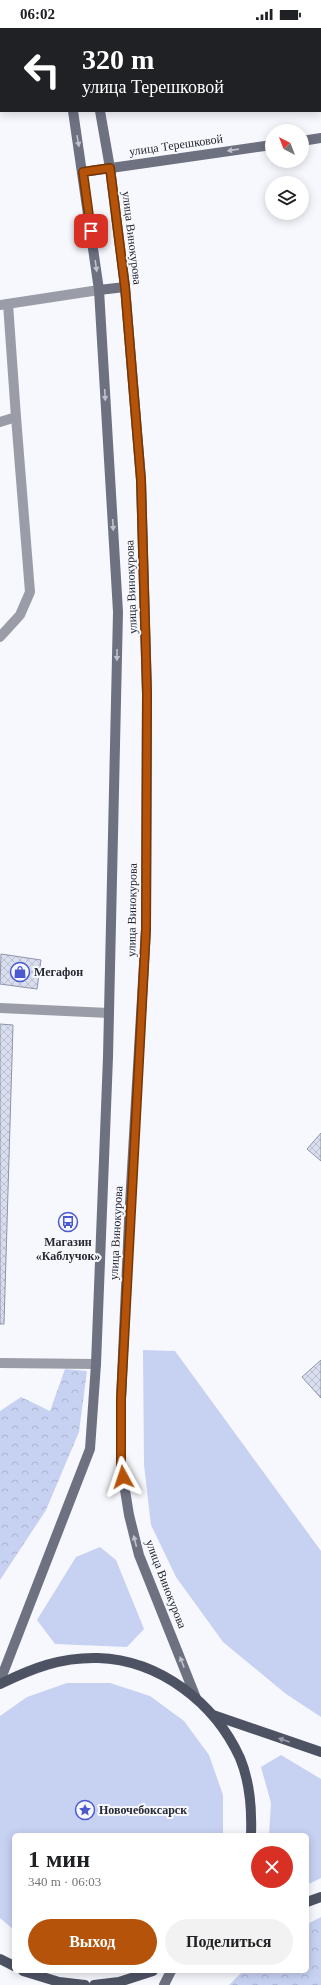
<!DOCTYPE html>
<html lang="ru">
<head>
<meta charset="utf-8">
<style>
	body { margin:0; font-family:Georgia,serif; background:#f2f2f2; color:#202124; height:100vh; display:flex; flex-direction:column; font-size:15px; white-space:nowrap }
	* { box-sizing:border-box; margin:0 }
	p { font-size:13px; color:#757577 }
	.icon { flex:none; width:22px; height:22px; fill:none; stroke:currentColor; stroke-width:2; stroke-linecap:round; stroke-linejoin:round }
	.map { position:relative; flex:1; overflow:hidden }
	.drawer { position:absolute; left:12px; top:1805px; width:297px; height:140px; display:flex; flex-direction:column; background:#fff; border-radius:6px; box-shadow:0 2px 10px #0003 }
	.drawer>* { flex:none }
	.hud { position:absolute; left:0px; top:0px; width:321px; height:84px; box-shadow:0 2px 10px #0003; background:#202124; color:#fff; overflow:hidden }
	.needle { width:26px; rotate:318deg }
	.buttons { position:absolute; left:265px; top:96px; display:grid; gap:8px }
	.buttons a { display:grid; place-items:center; width:44px; height:44px; border-radius:50%; background:#fff; box-shadow:0 2px 10px #0003; font-size:20px }
	.pin { position:absolute; display:grid; place-items:center; width:34px; height:34px; color:#fff; margin:-17px; border-radius:8px; box-shadow:0 2px 6px #0006 }
	.me { position:absolute; width:44px; margin:-22px; rotate:355deg; stroke-linejoin:round; filter:drop-shadow(0 0 3px #0008) }
	.turn { display:flex; align-items:center; gap:14px; height:84px; padding:0 16px; font-size:18px }
	.turn .icon { width:52px; height:52px; stroke-width:2.5 }
	.turn b { display:block; font-size:28px; line-height:34px }
	.round { display:grid; place-items:center; flex:none; width:42px; height:42px; border-radius:21px; background:#f2f2f2 }
	.overview { display:flex; align-items:center; justify-content:space-between; height:68px; padding:0 16px }
	h1 { font-size:24px; font-weight:800; line-height:30px }
	.button { display:flex; gap:8px; margin-top:auto; padding:8px 16px }
	.button a { flex:1; height:46px; border-radius:24px; background:#b45309; color:#fff; font-size:16px; font-weight:800; line-height:46px; text-align:center }
	.button a+a { background:#f2f2f2; color:#202124 }
	.status { display:flex; justify-content:space-between; align-items:center; height:28px; padding:0 20px; background:#fff; direction:ltr }
	.status svg { height:11px; fill:currentColor }
	.map>svg:first-child { display:block }
</style>
</head>
<body>
<div class="status"><b>06:02</b><svg viewBox="0 0 49 12"><path d="M0 12V9h3v3zM5 12V6h3v6zM10 12V3h3v9zM15 12V0h3v12zM26 1h20v11H26zM47 4h2v5h-2z"/></svg></div>
<div class="map">
<svg width="321" height="1957" viewBox="0 0 321 1957">
	<defs>
		<pattern id="park-crowns" width="20" height="18" patternUnits="userSpaceOnUse"><rect width="20" height="18" fill="#c7d1f2"/><path d="M2 6a3 3 0 1 1 6 0M12 15a3 3 0 1 1 6 0" fill="none" stroke="#abb3d0"/></pattern>
		<pattern id="building-cross-hatch" width="8" height="8" patternUnits="userSpaceOnUse"><rect width="8" height="8" fill="#dadff0"/><path d="M0 0l8 8M0 8l8-8" fill="none" stroke="#bbbfce"/></pattern>
	</defs>
	<rect width="100%" height="100%" fill="#f7f8fd"/>
	<g fill="#c7d1f2">
		<path d="M143 1322 175 1323 321 1523V1689L286 1666 223 1614 176 1549 151 1497 144 1437Z"/>
		<path d="M100 1519 116 1532 144 1601 127 1619 55 1616 37 1592 76 1529Z"/>
		<path d="M67 1655H110L150 1668 184 1693 209 1727 223 1767V1807H14V1902L0 1890V1688L27 1669Z"/>
		<path d="M281 1727 321 1751V1850L307 1857V1807H269L271 1775 261 1739Z"/>
	</g>
	<g fill="url(#park-crowns)">
		<path d="M65 1341 87 1343 79 1404 46 1482 0 1552V1383L21 1369 50 1383Z"/>
		<path d="M321 1889V1957H229L243 1943H307V1896Z"/>
	</g>
	<g fill="url(#building-cross-hatch)" stroke="#8d94ab">
		<path d="M1 926 41 932 37 961 0 956Z"/>
		<path d="M0 996 13 997 4 1296H0Z"/>
		<path d="M321 1105V1133L307 1121Z"/>
		<path d="M321 1332V1370L302 1349Z"/>
	</g>
	<g fill="none" stroke-linecap="round" stroke-linejoin="round">
		<g stroke="#9a9da7" stroke-width="10">
			<path d="M0 277 99 262"/>
			<path d="M0 394 16 389 8 276"/>
			<path d="M0 609 20 587 30 564 16 389"/>
			<path d="M0 980 109 985"/>
			<path d="M0 1335 96 1336"/>
		</g>
		<g stroke="#6d7180" stroke-width="10">
			<path d="M59 0V1"/>
			<path d="M85 0 86 1"/>
			<path d="M100 83 110 140 125 259 141 452 147 666 146 901 129 1193 121 1371V1437L129 1487 139 1527 196 1670"/>
			<path d="M302 113 321 110"/>
			<path d="M83 144 272 117"/>
			<path d="M99 262 125 259"/>
			<path d="M0 1653 90 1421 96 1336 108 1029 118 584 99 262 73 83"/>
			<path d="M164 1957 171 1943"/>
		</g>
		<g stroke="#4e5364" stroke-width="10">
			<path d="M0 1656C33 1640 61 1629 98 1630 160 1632 215 1675 240 1730 250 1754 252 1781 251 1807"/>
			<path d="M213 1687 321 1724"/>
			<path d="M307 1874 321 1869"/>
			<path d="M0 1931 14 1938"/>
			<path d="M23 1943 59 1954 85 1957"/>
			<path d="M94 1957 119 1954 153 1943"/>
		</g>
	</g>
	<defs><path id="oneway-solid" d="M-6-.8H1V-3.2L6.5 0L1 3.2V.8H-6Z"/></defs>
	<g fill="#c0c2cb">
		<use href="#oneway-solid" transform="translate(78 113) rotate(80)"/>
		<use href="#oneway-solid" transform="translate(233 122) rotate(172)"/>
		<use href="#oneway-solid" transform="translate(96 238) rotate(82)"/>
		<use href="#oneway-solid" transform="translate(105 367) rotate(87)"/>
		<use href="#oneway-solid" transform="translate(113 497) rotate(87)"/>
		<use href="#oneway-solid" transform="translate(117 627) rotate(91)"/>
		<use href="#oneway-solid" transform="translate(135 1513) rotate(-104)"/>
		<use href="#oneway-solid" transform="translate(182 1634) rotate(-111)"/>
	</g>
	<use fill="#9a9da9" href="#oneway-solid" transform="translate(284 1712) rotate(-161)"/>
	<g fill="none" stroke-linecap="round" stroke-linejoin="round">
		<g stroke="#753606" stroke-width="10">
			<path id="route" d="M91 203 83 144 110 140 125 259 141 452 147 666 146 901 121 1371V1437L123 1449"/>
		</g>
		<use href="#route" stroke="#b45309" stroke-width="7"/>
	</g>
	<defs>
		<g id="shop-ring" transform="scale(1)"><circle r="9.5" fill="#f7f8fd" stroke="#4b5acf" stroke-width="1.5"/><path d="M-5-2.5h2.3a2.7 3.5 0 0 1 5.4 0H5L5.5 6h-11ZM-1.5-2.5h3a1.5 2.3 0 0 0-3 0Z" fill="#4b5acf"/></g>
		<g id="bus-ring" transform="scale(1)"><circle r="9.5" fill="#f7f8fd" stroke="#4b5acf" stroke-width="1.5"/><path d="M-5-6H5V4H4V6H2V4H-2V6H-4V4H-5ZM-3.5-4V0h7V-4ZM-3.5 1.2v1.5H-2V1.2ZM2 1.2v1.5H3.5V1.2Z" fill="#4b5acf"/></g>
		<g id="sight-ring" transform="scale(1)"><circle r="9.5" fill="#f7f8fd" stroke="#4b5acf" stroke-width="1.5"/><path d="M0-6L1.8-2.2L6-1.7L2.9 1.2L3.7 5.4L0 3.3L-3.7 5.4L-2.9 1.2L-6-1.7L-1.8-2.2Z" fill="#4b5acf"/></g>
	</defs>
	<g fill-rule="evenodd">
		<use href="#shop-ring" x="20" y="944"/>
		<use href="#bus-ring" x="68" y="1194"/>
		<use href="#sight-ring" x="85" y="1782"/>
	</g>
	<g text-anchor="middle" stroke-width="4" stroke-linejoin="round" paint-order="stroke">
		<g font-size="12" fill="#272933" stroke="#f7f8fd">
			<text transform="translate(176 117) rotate(-8)" y="4">улица Терешковой</text>
			<text transform="translate(132 210) rotate(83)" y="4">улица Винокурова</text>
			<text transform="translate(131 559) rotate(-92)" y="4">улица Винокурова</text>
			<text transform="translate(132 882) rotate(-89)" y="4">улица Винокурова</text>
			<text transform="translate(116 1205) rotate(-87)" y="4">улица Винокурова</text>
			<text transform="translate(166 1556) rotate(69)" y="4">улица Винокурова</text>
		</g>
		<g font-size="12" font-weight="bold" fill="#272933" stroke="#f7f8fd" text-anchor="start">
			<text x="34" y="948">Мегафон</text>
			<text x="68" y="1218" text-anchor="middle">Магазин<tspan x="68" dy="14">«Каблучок»</tspan></text>
			<text x="99" y="1786">Новочебоксарск</text>
		</g>
	</g>
</svg>
<div class="buttons">
<a><svg class="needle" viewBox="-14 -14 28 28"><path d="M0-13l5 13h-10z" fill="#e53935"/><path d="M0 13l5-13h-10z" fill="#757577"/></svg></a>
<a><svg class="icon" aria-label="layers" viewBox="0 0 24 24"><path d="M12 4l9 5-9 5-9-5zM3 14l9 5 9-5"/></svg></a>
</div>
<div class="pin" style="left:91px;top:203px;background:#d93025"><svg class="icon" aria-label="arrive" viewBox="0 0 24 24"><path d="M6 21V4h12l-3 4 3 4H6"/></svg></div>
<svg class="me" style="left:123px;top:1449px" viewBox="-20 -20 40 40"><path d="M0-17L14 15 0 8-14 15z" fill="#b45309" stroke="#fff" stroke-width="4"/></svg>
<div class="hud">
<div class="turn"><svg class="icon" aria-label="left" viewBox="0 0 24 24"><path d="M17 20v-9H6M10 6l-5 5 5 5"/></svg><div><b>320 m</b>улица Терешковой</div></div>
</div>
<section class="drawer">
<div class="overview"><div><h1>1 мин</h1><p>340 m · 06:03</p></div><a class="round" style="background:#d93025;color:#fff"><svg class="icon" aria-label="close" viewBox="0 0 24 24"><path d="M6 6l12 12M18 6L6 18"/></svg></a></div>
<div class="button"><a>Выход</a><a>Поделиться</a></div>
</section>
</div>
</body>
</html>
